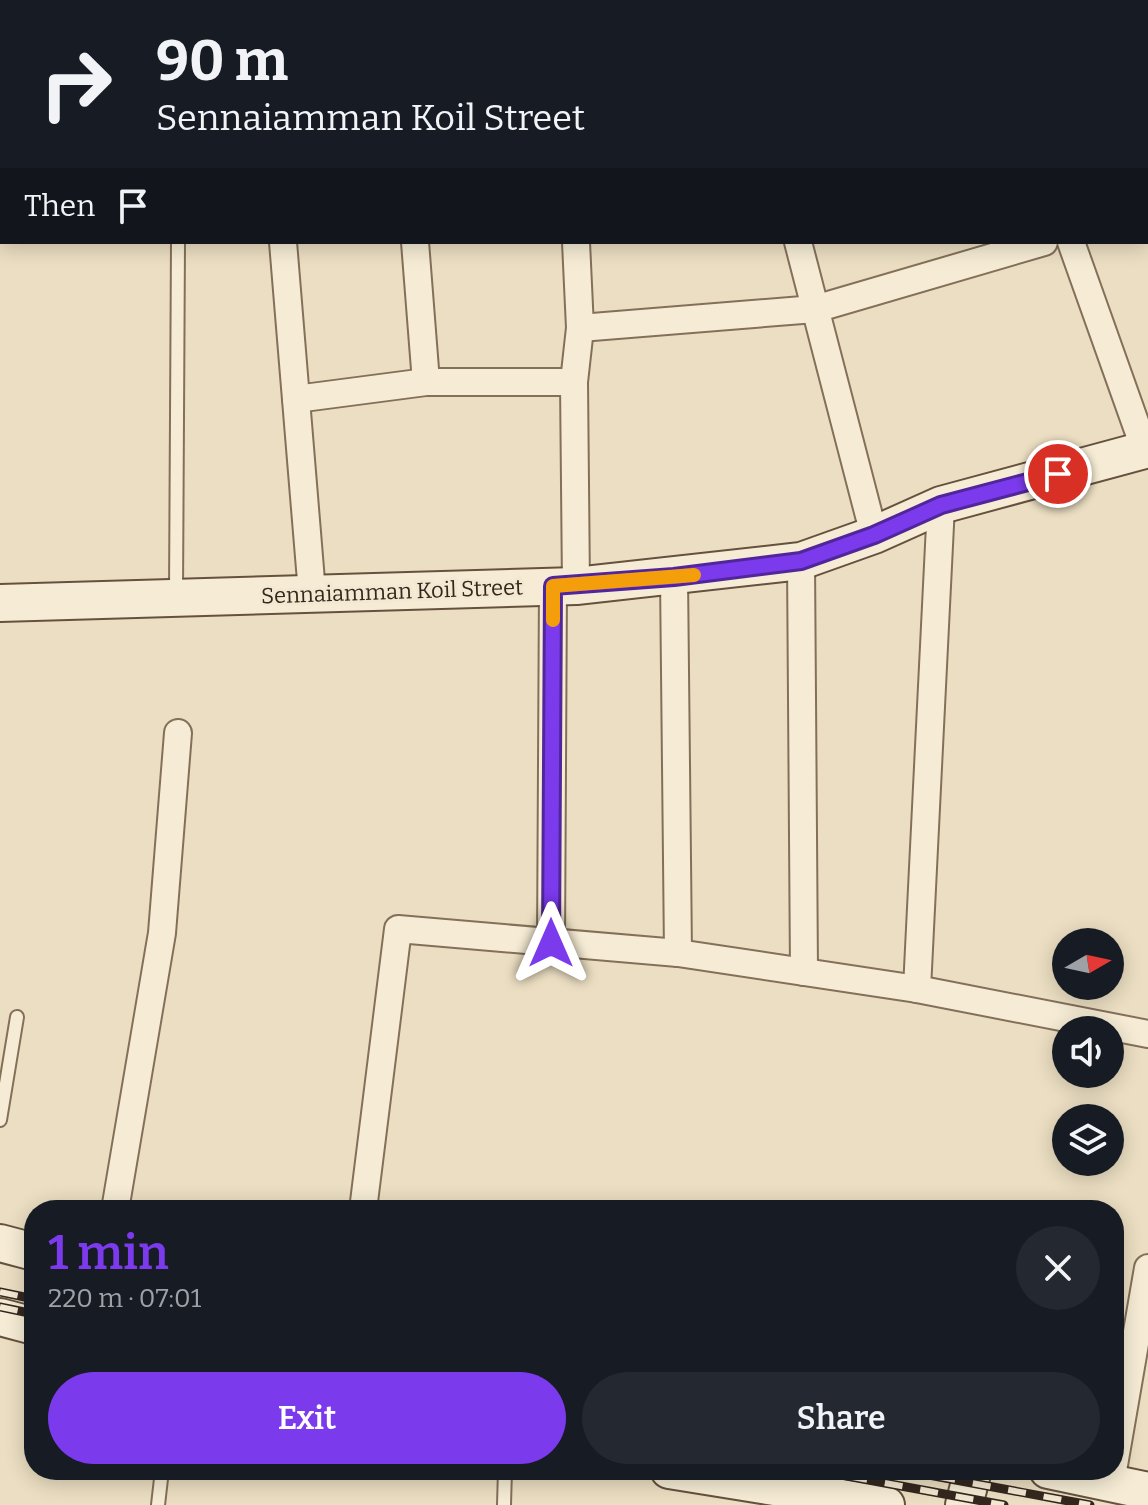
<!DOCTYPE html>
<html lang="en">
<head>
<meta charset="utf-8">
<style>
	body { margin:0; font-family:Bitter,serif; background:#242831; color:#f1f3f6; height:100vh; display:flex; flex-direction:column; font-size:30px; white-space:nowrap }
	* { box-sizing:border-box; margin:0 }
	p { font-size:26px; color:#9ea1a6 }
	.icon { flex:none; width:44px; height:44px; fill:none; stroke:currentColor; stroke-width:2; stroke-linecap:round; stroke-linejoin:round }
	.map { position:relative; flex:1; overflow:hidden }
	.side { position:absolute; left:24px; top:1200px; width:1100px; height:280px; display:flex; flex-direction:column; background:#171b24; border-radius:32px; box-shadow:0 4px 20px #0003 }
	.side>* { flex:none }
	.hud { position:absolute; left:0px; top:0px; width:1148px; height:244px; box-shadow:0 4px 20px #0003; background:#171b24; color:#f1f3f6; overflow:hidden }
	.needle { width:52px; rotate:81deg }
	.controls { position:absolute; left:1052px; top:928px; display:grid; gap:16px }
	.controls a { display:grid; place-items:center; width:72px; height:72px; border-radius:50%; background:#171b24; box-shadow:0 4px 20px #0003; font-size:40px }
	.pin { position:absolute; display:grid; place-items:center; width:68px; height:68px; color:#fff; margin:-34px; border:4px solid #fff; border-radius:50%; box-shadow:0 2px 8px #0007 }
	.me { position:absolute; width:88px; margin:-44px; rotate:0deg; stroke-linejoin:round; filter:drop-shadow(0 0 6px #0008) }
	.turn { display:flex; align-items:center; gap:28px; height:168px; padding:0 24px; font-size:36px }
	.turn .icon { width:104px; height:104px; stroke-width:2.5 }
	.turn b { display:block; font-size:56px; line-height:68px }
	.then { display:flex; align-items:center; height:76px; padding:0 24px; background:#0003; gap:16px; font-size:30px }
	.round { display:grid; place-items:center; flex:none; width:84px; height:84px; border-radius:42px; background:#242831 }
	.headline { display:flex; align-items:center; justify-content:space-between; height:136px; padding:0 24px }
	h1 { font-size:48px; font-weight:600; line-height:60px; color:#7c3aed }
	.cta { display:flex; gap:16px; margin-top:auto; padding:16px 24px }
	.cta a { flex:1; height:92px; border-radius:48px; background:#7c3aed; color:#fff; font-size:32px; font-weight:600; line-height:92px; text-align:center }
	.cta a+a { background:#242831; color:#f1f3f6 }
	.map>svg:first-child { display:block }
</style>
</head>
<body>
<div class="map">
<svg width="1148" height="1505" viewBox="0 0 1148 1505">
	<rect width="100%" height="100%" fill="#ebdec2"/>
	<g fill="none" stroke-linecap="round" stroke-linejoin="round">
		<g stroke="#84705a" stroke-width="16">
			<g id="lane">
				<path d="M180 2V0"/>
				<path d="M176 593 178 242"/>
				<path d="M0 1120 17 1017"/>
				<path d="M510 1210H516"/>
				<path d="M158 1505 162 1470"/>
				<path d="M504 1505 505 1470"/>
			</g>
		</g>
		<g stroke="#84705a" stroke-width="30">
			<g id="street">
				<path d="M263 0V2"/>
				<path d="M569 0V2"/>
				<path d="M991 0 992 2"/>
				<path d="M283 242 312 593"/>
				<path d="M415 242 426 382"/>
				<path d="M798 242 874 535"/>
				<path d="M1071 242 1145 450"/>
				<path d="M580 328 815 309 1044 242"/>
				<path d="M296 399 426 382H574"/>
				<path d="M801 561 804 972"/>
				<path d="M674 577 678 953"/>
				<path d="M576 586 574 382 580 328 576 242"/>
				<path d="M551 943 553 586"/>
				<path d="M917 989 941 505"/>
				<path d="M115 1210 162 933 178 733"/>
				<path d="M363 1210 398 929 678 953 917 989 1148 1034"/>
				<path d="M1114 1465 1148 1268"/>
			</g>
		</g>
		<g stroke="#65513e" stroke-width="40">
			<g id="secondary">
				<path d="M0 603 576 586 801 561 874 535 941 505 1148 449"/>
				<path d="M0 1243 34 1252"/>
				<path d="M0 1317 34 1326"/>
				<path d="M669 1470 886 1505"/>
				<path d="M1048 1470 1148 1491"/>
				<path d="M964 1505 973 1470"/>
			</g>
		</g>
		<use href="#lane" stroke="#f6ecd5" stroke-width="12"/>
		<use href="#street" stroke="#f6ecd5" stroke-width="26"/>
		<use href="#secondary" stroke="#f6ecd5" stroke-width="36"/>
		<g stroke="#34281e" stroke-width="9">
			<g id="rail">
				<path d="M0 1292 34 1299"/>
				<path d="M0 1307 34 1314"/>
				<path d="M814 1470 1004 1505"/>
				<path d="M902 1470 1090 1505"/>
			</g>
		</g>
		<use href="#rail" stroke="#f3e8d1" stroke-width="6" stroke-dasharray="18" stroke-linecap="butt"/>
	</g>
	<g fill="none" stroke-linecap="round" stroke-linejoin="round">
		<g stroke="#51269a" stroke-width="20">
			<path id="route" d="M551 943 553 586 674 577 801 561 874 535 941 505 1058 474"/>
		</g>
		<use href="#route" stroke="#7c3aed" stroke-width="14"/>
		<path stroke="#f59e0b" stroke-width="14" d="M553 620V586L694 575"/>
	</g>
	<g text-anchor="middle" stroke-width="6" stroke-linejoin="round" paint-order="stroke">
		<g font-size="22" fill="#34281e" stroke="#f3e8d1">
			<text transform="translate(392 591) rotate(-2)" y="8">Sennaiamman Koil Street</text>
		</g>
	</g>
</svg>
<div class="controls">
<a><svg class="needle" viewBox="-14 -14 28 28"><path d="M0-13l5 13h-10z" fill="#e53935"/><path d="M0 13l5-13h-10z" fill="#9ea1a6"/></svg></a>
<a><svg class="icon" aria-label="sound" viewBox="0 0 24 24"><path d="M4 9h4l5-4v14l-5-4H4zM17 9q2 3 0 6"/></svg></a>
<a><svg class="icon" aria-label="layers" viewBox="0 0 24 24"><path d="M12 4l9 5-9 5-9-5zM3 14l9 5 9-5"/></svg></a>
</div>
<div class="pin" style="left:1058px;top:474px;background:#d93025"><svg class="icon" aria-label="arrive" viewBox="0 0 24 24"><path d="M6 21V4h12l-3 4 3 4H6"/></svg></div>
<svg class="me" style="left:551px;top:943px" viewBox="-20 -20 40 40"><path d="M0-17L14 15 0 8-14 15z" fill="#7c3aed" stroke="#fff" stroke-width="4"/></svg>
<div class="hud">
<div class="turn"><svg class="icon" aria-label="right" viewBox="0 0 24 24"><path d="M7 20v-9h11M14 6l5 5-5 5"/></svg><div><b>90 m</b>Sennaiamman Koil Street</div></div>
<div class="then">Then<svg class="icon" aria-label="arrive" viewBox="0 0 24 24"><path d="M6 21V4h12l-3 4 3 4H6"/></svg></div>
</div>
<section class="side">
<div class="headline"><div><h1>1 min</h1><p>220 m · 07:01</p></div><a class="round"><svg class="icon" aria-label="close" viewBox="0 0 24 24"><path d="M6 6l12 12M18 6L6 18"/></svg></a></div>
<div class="cta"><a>Exit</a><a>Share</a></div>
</section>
</div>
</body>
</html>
